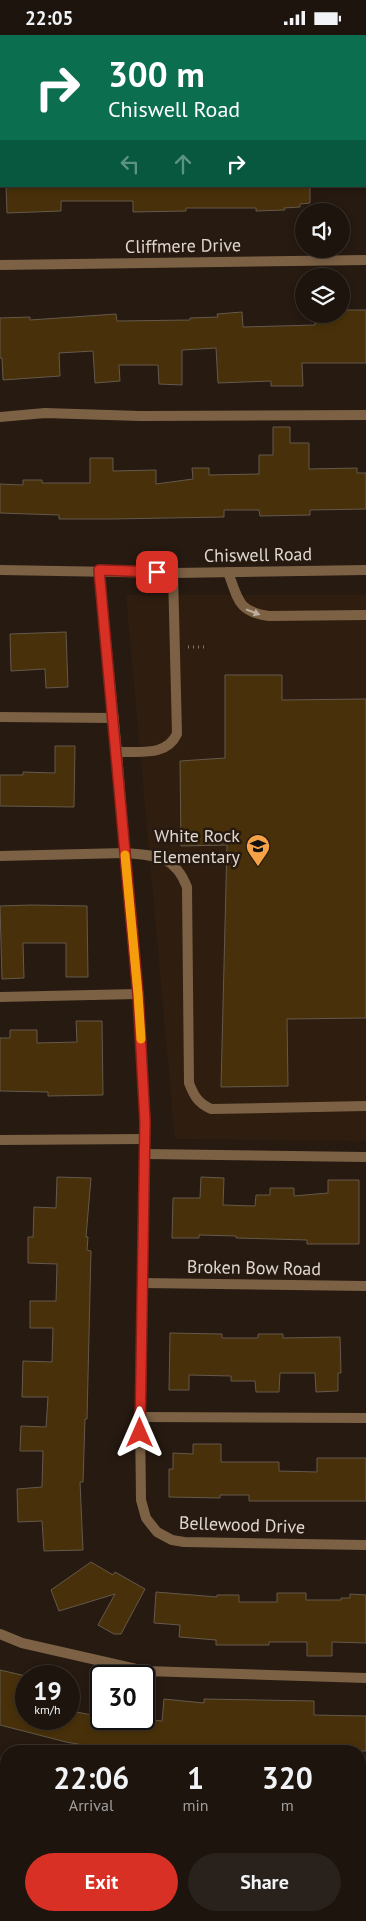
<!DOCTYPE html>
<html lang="en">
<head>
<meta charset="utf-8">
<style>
	body { margin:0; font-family:"PT Sans",sans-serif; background:#29211b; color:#f1f3f6; height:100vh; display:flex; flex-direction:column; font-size:19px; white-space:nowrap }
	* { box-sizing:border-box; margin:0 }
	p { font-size:16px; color:#a09e9d }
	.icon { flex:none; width:28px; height:28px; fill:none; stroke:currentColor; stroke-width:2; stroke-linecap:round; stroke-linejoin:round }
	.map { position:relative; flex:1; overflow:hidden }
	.drawer { position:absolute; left:0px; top:1710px; width:366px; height:176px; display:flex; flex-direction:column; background:#1c140d; border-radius:20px 20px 0 0; box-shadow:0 2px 8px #0003,0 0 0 1px #3a332e }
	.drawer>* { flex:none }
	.hud { position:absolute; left:0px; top:0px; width:366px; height:152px; box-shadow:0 2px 8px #0003,0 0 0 1px #3a332e; background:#0b6e4f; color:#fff; overflow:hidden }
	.fabs { position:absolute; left:295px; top:168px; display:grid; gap:10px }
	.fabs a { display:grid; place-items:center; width:55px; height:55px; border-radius:50%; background:#1c140d; box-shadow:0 2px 8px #0003,0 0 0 1px #3a332e; font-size:25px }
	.speed { position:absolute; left:15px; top:1630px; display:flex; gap:10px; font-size:25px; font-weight:700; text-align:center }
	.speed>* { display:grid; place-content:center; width:65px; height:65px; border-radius:50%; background:#1c140d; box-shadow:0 2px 8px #0003,0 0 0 1px #3a332e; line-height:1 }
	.speed small { font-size:12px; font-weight:400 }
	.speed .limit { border:2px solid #111; border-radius:8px; background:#fff; color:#111 }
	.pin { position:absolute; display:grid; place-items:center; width:42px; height:42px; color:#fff; margin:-21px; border-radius:10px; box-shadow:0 2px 8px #0006 }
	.me { position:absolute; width:55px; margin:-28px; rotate:0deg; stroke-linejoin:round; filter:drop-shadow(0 0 4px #0008) }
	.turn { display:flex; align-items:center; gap:18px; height:105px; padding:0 25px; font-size:22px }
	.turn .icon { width:65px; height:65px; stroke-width:2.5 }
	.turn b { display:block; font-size:35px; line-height:42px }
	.lanes { display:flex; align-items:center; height:48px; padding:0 25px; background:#0003; justify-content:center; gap:25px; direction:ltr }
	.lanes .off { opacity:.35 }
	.eta { display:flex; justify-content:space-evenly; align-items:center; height:85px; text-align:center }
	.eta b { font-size:30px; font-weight:700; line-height:35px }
	.action { display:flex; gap:10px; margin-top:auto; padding:10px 25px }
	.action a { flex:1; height:58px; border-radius:30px; background:#d93025; color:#fff; font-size:20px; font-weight:700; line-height:58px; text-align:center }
	.action a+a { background:#29211b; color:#f1f3f6 }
	.status { display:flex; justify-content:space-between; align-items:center; height:35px; padding:0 25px; background:#1c140d; direction:ltr }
	.status svg { height:14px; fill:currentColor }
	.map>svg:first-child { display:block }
</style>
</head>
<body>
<div class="status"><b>22:05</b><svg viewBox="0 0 49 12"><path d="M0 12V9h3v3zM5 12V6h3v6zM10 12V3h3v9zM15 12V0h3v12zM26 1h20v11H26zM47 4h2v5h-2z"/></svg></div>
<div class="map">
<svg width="366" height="1886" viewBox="0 0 366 1886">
	<rect width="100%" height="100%" fill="#261a11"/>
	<path fill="#2f1e10" d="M126 560H366V1106L175 1104Z"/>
	<g fill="#48310a" stroke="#64594b">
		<path d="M6 151H310V168L300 169V172L284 173 285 175 256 176V173H186V176L133 177V166H61V176L7 178Z"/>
		<path d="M341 275H366V328H302L303 351H271V346L218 348 216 313 182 315V350L159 349 158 330H119L120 346 95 348 93 316 59 318 60 341 3 345 2 323H0V283L30 282V285L116 279 117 286 190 285V283L218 282 217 279 242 277 243 292 315 290V279H341Z"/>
		<path d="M273 392H290V408H309V434L357 433V438H366V474L310 475V480L260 481 259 475H224V482L113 484H59V480L0 478V449L23 450V445H42V448H90V423H113V436L156 435V449L193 444 192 433H209V440L259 439V420H273Z"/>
		<path d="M66 597 68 652 46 653 45 634 11 636 10 599Z"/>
		<path d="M225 640H282V665L366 664V983L287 984 288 1051 221 1052 227 810 181 811 180 726 225 723Z"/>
		<path d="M55 711H75L74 772 0 771V740H23V737L55 738Z"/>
		<path d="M31 870 87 871 88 942H66V908H23L24 943 2 944 0 871Z"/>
		<path d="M76 986H102L103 1060 48 1061V1057L0 1056V1003H10V995H37V1008L77 1007Z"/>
		<path d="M57 1142 91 1143 86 1202H88L87 1215 91 1216 87 1384H85L83 1447H80L83 1515 44 1516 42 1486 18 1487 17 1454 42 1452 43 1416H20L21 1391 46 1392 48 1362H22L23 1326 52 1327 53 1293H30V1266H56L57 1229 28 1228V1202H33L34 1172 56 1173Z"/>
		<path d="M201 1142 224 1143 223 1170 255 1171 256 1160H270V1153H294V1161L328 1158V1145H359V1209H307V1205L236 1203V1201L199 1200V1203H172L173 1163H200Z"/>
		<path d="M170 1298 222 1299V1303H258V1299H283V1303L340 1302 341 1338H338V1356L316 1357 315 1338H280L279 1357H256L255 1346H231V1341L189 1340V1355H169Z"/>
		<path d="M193 1409H221V1427H279V1436L317 1437V1423H366V1466H249V1460H220V1463L169 1462V1434H173V1418L193 1419Z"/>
		<path d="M91 1527 113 1540 115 1537 145 1554 121 1599H114L98 1590 115 1559 59 1576 51 1555Z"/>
		<path d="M156 1557 217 1562V1560H239V1567H277V1558H306V1565H341V1563H350V1559L366 1560V1608L332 1607V1621H307V1607H269V1610H216V1605L179 1602 180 1590 154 1588Z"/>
		<path d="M0 1635 26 1641V1684H70L72 1676 101 1682V1684H141L162 1686 164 1664 204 1668V1664L314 1666V1680L366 1681V1716H141L120 1714 119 1716H117L66 1707 0 1690Z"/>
	</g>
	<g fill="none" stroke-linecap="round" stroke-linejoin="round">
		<path stroke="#82776f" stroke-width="3" stroke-dasharray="1 4" stroke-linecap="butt" d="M188 612H205"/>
		<g stroke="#7c6145" stroke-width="10">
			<path d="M365 70H366"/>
			<path d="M0 76H1"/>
			<path d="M0 382 45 378 140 381 366 380"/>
			<path d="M228 537C238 564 238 577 269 581L366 580"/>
			<path d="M0 682 114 683"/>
			<path d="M117 717C140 716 166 722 177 699L173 538"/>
			<path d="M125 818C155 821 174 819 187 852L189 1048C194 1061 198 1068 211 1074L366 1071"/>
			<path d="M0 962 138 959"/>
			<path d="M144 1119 366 1122"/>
			<path d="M140 1382 366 1383"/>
			<path d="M0 1599 22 1608 145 1636 366 1643"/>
			<path d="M0 1793 6 1766"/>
		</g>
		<g stroke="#7c6145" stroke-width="10">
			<path d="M0 230 366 225"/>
			<path d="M0 535 173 538 366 535"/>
			<path d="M99 535 117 717 125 818 138 959 145 1086 140 1382 141 1465 146 1483 157 1497 172 1505 184 1507 366 1510"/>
			<path d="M0 821 125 818"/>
			<path d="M0 1105 145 1104"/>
			<path d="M142 1248 366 1251"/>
			<path d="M0 1737 6 1739"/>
			<path d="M360 1775H366"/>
			<path d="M110 1886 116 1880"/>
		</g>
	</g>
	<defs><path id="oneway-solid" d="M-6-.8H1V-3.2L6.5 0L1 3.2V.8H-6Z" transform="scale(1.25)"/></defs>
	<use fill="#bdae9f" href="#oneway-solid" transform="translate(253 577) rotate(21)"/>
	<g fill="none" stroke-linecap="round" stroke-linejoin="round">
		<g stroke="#8d1f18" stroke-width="12">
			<path id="route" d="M140 1398 145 1086 138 959 99 535 157 537"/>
		</g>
		<use href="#route" stroke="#d93025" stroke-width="9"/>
		<path stroke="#f59e0b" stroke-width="9" d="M125 820 138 959 141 1004"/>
	</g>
	<defs>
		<g id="school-pin" transform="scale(1.25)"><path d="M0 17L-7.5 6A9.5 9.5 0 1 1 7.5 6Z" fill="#f5a246" stroke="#261a11"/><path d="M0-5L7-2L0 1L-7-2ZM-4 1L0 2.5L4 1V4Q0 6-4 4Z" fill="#111"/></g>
	</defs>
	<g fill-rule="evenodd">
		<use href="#school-pin" x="258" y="811"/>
	</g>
	<g text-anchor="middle" stroke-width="5" stroke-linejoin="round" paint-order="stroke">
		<g font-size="18" fill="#e0d7d0" stroke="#261a11">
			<text transform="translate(183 211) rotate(-1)" y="6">Cliffmere Drive</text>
			<text transform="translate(258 520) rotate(-1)" y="6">Chiswell Road</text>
			<text transform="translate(254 1233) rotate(1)" y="6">Broken Bow Road</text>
			<text transform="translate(242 1490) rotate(2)" y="6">Bellewood Drive</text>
		</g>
		<g font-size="18" fill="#e0d7d0" stroke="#261a11" text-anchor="end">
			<text x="240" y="807">White Rock<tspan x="240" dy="21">Elementary</tspan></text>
		</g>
	</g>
</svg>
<div class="fabs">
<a><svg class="icon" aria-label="sound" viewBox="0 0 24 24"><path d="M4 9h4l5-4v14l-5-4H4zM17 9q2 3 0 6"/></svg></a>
<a><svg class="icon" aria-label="layers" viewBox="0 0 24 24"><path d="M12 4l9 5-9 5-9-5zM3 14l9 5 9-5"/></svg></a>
</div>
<div class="speed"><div>19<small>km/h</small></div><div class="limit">30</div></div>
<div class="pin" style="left:157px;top:537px;background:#d93025"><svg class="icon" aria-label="arrive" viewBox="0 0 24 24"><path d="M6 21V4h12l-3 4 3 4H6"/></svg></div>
<svg class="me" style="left:140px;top:1398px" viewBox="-20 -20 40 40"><path d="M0-17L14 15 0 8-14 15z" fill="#d93025" stroke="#fff" stroke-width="4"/></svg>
<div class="hud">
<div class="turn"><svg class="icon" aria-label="right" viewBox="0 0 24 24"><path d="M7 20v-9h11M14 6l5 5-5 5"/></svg><div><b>300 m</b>Chiswell Road</div></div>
<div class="lanes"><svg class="icon off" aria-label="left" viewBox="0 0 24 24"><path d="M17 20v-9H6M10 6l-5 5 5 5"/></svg><svg class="icon off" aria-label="ahead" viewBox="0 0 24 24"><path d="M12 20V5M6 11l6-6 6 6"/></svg><svg class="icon" aria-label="right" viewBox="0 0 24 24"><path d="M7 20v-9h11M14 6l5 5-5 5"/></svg></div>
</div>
<section class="drawer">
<div class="eta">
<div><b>22:06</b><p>Arrival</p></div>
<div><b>1</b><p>min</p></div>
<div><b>320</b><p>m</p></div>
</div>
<div class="action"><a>Exit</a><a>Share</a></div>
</section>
</div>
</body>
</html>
